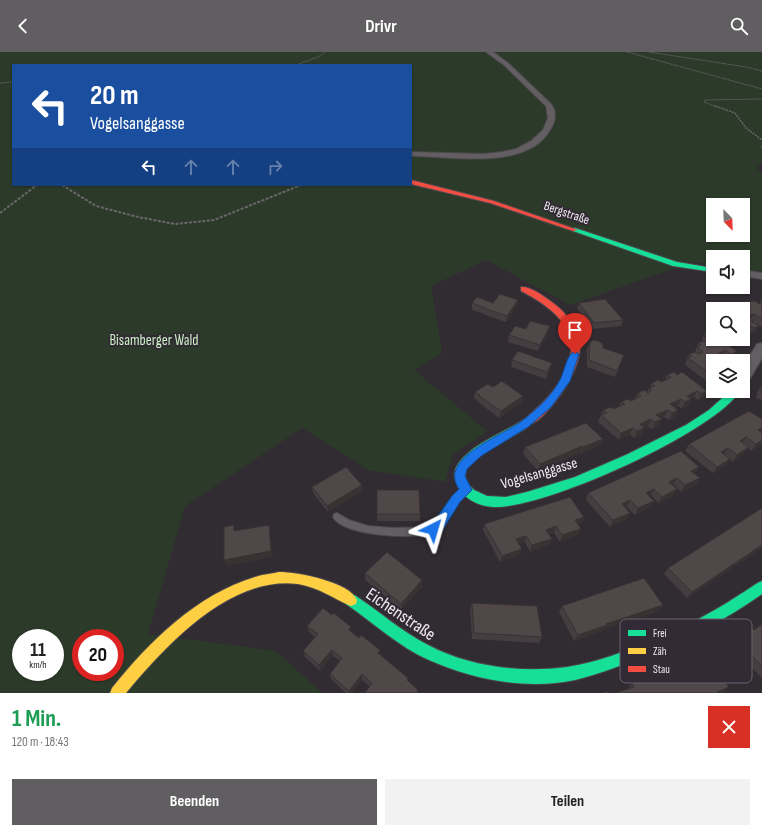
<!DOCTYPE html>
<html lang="de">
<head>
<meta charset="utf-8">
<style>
	body { margin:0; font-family:"Sofia Sans Condensed",sans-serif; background:#f2f2f2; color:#222; height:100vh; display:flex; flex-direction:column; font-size:15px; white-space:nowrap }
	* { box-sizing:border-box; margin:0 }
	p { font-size:13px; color:#767676 }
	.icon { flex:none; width:22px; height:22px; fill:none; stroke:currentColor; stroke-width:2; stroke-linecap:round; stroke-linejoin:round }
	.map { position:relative; height:641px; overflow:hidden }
	.panel { display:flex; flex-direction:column; background:#fff; flex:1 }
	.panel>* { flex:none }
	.banner { position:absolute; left:12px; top:12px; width:400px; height:122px; border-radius:0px; box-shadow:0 1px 3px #0004; background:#1a4fa0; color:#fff; overflow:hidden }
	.needle { width:26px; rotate:157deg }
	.controls { position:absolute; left:706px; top:146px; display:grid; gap:8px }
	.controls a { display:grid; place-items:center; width:44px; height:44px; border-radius:0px; background:#fff; box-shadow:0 1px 3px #0004; font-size:20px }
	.speed { position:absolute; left:12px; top:577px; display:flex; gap:8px; font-size:20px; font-weight:700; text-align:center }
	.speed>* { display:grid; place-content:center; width:52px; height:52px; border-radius:50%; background:#fff; box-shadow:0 1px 3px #0004; line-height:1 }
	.speed small { font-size:10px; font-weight:400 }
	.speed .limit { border:6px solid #d22; background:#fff; color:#111 }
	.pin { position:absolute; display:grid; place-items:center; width:34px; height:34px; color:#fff; margin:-41px -17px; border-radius:50% 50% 50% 0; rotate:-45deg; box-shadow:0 0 4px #0007 }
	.pin .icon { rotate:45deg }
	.me { position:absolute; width:44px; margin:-22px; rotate:40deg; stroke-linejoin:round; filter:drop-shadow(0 0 3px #0008) }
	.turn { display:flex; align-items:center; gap:14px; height:84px; padding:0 12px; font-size:18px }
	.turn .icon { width:52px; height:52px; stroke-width:2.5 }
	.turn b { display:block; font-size:28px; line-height:34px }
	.lanes { display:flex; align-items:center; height:38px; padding:0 12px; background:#0003; justify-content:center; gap:20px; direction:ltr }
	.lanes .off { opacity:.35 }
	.round { display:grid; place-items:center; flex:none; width:42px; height:42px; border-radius:0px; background:#f2f2f2 }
	.headline { display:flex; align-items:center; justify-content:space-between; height:68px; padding:0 12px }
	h1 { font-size:24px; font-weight:700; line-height:30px; color:#1e9e55 }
	.cta { display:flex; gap:8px; margin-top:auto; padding:8px 12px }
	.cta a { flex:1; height:46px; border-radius:0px; background:#605e61; color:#fff; font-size:16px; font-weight:700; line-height:46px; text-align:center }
	.cta a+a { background:#f2f2f2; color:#222 }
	header { display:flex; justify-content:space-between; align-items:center; height:52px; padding:0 12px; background:#605e61; color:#fff; font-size:18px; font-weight:700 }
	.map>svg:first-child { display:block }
</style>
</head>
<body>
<header><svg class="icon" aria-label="back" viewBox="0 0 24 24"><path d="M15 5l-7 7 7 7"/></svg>Drivr<svg class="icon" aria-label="search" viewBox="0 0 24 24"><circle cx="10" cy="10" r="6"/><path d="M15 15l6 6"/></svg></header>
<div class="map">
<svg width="762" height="641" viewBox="0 0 762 641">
	<rect width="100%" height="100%" fill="#312c32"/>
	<path fill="#2c3b29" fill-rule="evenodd" d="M0 0H762V110L757 116 762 122V219L743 217V205H713V213L692 210 570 253 486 208 431 234 442 301 414 318 487 379 453 402 445 430 369 418 302 376 185 454 148 582 276 599 322 641H0ZM13 13H411V133H13ZM713 153H743V183H713ZM21 586H55V620H21ZM81 586H115V620H81Z"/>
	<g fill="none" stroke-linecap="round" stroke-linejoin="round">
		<g stroke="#4c484d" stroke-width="2">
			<path id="lane" d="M465 436 468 437 469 440C467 445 462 446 458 450 453 457 446 475 440 478 423 489 343 485 333 465L334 462 337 461 349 468 368 474 392 476 428 475 435 472 453 444Z"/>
		</g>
		<g stroke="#4c484d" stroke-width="2">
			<g id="street">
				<path d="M486 0H493L508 11 551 52C557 60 556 69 550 78 527 119 450 104 411 104V100L483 102 502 100 516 97 531 89 543 78 548 66 546 54 504 13Z"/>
				<path d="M743 218 762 221V227L743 224Z"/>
				<path d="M762 291V306L748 330 743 332V315L757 292Z"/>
			</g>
		</g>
		<g stroke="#4c484d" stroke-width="2">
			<g id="fast">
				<path d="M575 176 677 210 713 216V220L673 214 573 179V177Z"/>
				<path d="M730 339H740C713 381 544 457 494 455 477 454 461 446 456 429 452 420 457 412 464 405 481 388 506 380 526 366H532L534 369 525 377 487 399 471 411 466 418 465 425 468 432 474 438 487 444 506 445 527 440 575 425 628 402 686 373 709 358Z"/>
				<path d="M762 529V542C727 567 689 586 650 602 625 612 600 622 575 628 527 638 474 628 429 608 399 595 374 571 346 552L345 548 346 544 351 542 356 544C380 560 402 580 428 593 469 615 521 621 567 615 604 610 655 588 689 572 706 563 723 554 739 543 747 539 754 532 762 529Z"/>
			</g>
		</g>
		<g stroke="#4c484d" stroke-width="2">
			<path id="slow" d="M279 520C297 520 350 530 357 548L356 552 351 554C332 546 320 536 298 532 230 523 165 594 126 641H110L112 636C150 589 196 543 255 525 263 522 271 522 279 520Z"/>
		</g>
		<g stroke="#4c484d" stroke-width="2">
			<g id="jam">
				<path d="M411 128 494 149 578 178 573 179 490 151 411 132Z"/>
				<path d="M521 235C530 234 542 243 549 248 565 259 580 276 580 297 579 306 576 315 572 323 567 335 539 376 526 372L524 369C527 364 533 360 537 356 544 350 550 343 556 335 589 289 564 261 521 239Z"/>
			</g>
		</g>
		<g stroke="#6a676b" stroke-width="1" stroke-dasharray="1.5 1" stroke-linecap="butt">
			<path d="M627 0 762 37"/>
			<path d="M649 0 746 15 762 19"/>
			<path d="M296 13 318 5 325 0"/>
			<path d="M0 31 13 30"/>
			<path d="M717 55 704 50 705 48 762 47"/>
		</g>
		<g stroke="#6a676b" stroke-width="1.5" stroke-dasharray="2 1" stroke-linecap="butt">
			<path d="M715 54 735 61 746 76 762 88"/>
			<path d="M762 94V96"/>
		</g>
		<g stroke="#6a676b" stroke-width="2" stroke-dasharray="3 1.5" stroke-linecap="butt">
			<path d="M62 133 96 154 138 165 175 172 214 168 301 133"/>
			<path d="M0 161 37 133"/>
		</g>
		<use href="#lane" fill="#625e62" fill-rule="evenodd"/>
		<use href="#street" fill="#625e62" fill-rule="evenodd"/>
		<use href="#fast" fill="#16e098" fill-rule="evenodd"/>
		<use href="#slow" fill="#ffcf43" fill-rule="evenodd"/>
		<use href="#jam" fill="#f24e42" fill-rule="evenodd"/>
	</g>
	<g fill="#453d3f">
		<path d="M518 248 517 254 506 270 485 263V262L472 258V251H493Z"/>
		<path d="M762 248V275L753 270 759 274 755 280 750 282 743 278V257H727L728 256H736L739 255 741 251 750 250 759 252 761 249Z"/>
		<path d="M579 251 623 268 621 274 592 277 577 257Z"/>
		<path d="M526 277 548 281 538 299 508 290 509 283Z"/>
		<path d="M705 280 730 291 732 293 731 295 737 299 734 306 728 308 724 306V307L713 309V332L712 333 685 313 689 302 695 300 698 291 701 290Z"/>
		<path d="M748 281 744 288 739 290 734 287H743Z"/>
		<path d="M590 290 603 296 624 303 615 325 587 315V296Z"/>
		<path d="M512 308 551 318 546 327 511 315Z"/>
		<path d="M667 323H677L707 339 704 345 698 348 694 345 691 347 688 354 682 357 678 354 674 356 678 358 675 365 669 368 664 365 660 367H662L658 374 652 377 648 374 644 376 641 383 634 386 630 382 619 388 598 370 603 358 614 357 619 355 621 350 631 349 635 347 638 341 647 340 652 331 661 330 665 329Z"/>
		<path d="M761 334H762V348L756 346 757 341Z"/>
		<path d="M493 335 522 350 499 366 478 350V349L474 346 475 340Z"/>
		<path d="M761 380 762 381V392L751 399 748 396 744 402 732 410 730 407 726 413 713 421 685 399 689 392 762 380Z"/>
		<path d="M603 387 600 393 580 402V401L538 419 523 402 525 395Z"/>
		<path d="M699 415 695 422 696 433 681 440 673 432V444L658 451 651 443 649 444 654 449 650 455 635 463 627 455 625 456 630 461 626 467 610 475 586 448 588 441Z"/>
		<path d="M312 435 362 439 328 460 313 441Z"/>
		<path d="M377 438 420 462V469H377Z"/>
		<path d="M762 456V496L687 546 664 522 668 516Z"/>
		<path d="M584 465 582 471 578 473V483L560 490 554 481 549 482 552 487 549 493 530 500 525 490 519 492 522 497 520 503 500 510 483 478 484 472Z"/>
		<path d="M365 521 422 534 401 558 365 528Z"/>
		<path d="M472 551 542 585 539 591 472 587 470 557Z"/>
		<path d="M663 553 659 559 604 577 603 579 574 589 559 560 562 554Z"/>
		<path d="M762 572V626L730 593 736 587 754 578Z"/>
		<path d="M307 574 352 580 380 602 408 630 418 638V641H365L370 635 362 628 352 641H346L331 627 330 622 340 609 333 604 320 619 305 605 303 599 315 585 309 580Z"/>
		<path d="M698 612 729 635 723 641 628 637 632 631 655 627 672 621 676 616Z"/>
	</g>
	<g fill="#383233">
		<path d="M518 248 517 254 506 270 507 264Z"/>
		<path d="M754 262 750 268 748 264Z"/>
		<path d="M550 274 548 281 538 299 540 293Z"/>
		<path d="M759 274 755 280 750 282 754 276Z"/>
		<path d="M748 281 744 288 739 290 740 287H743V283Z"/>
		<path d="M731 287H732L729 293 726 289Z"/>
		<path d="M725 298 722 304 719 301Z"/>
		<path d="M737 299 734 306 728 308 731 302Z"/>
		<path d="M552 311 551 318 546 327 547 320Z"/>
		<path d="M697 339 694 345 685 350 687 344Z"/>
		<path d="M707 339 704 345 698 348 701 342Z"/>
		<path d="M523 344 522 350 499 366 501 359Z"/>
		<path d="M681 347 678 354 668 358 664 365 653 370 656 363 670 352Z"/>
		<path d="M691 347 688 354 682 357 685 350Z"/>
		<path d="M678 358 675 365 669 368 672 361Z"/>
		<path d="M651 367 648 374 637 379 640 372Z"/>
		<path d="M662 367 658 374 652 377 655 370Z"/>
		<path d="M633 376 630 382 619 388 621 381Z"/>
		<path d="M644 376 641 383 634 386 637 379Z"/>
		<path d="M762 376V380L754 385 758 378Z"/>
		<path d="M746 385 742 392 740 389Z"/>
		<path d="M603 387 600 393 580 402 583 395Z"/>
		<path d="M762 388V392L751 399 756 392Z"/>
		<path d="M582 394 580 401 538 419 540 412Z"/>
		<path d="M749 395 744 402 732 410 737 403Z"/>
		<path d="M728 396 724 403 721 400Z"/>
		<path d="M730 407 726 413 713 421 717 415Z"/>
		<path d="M699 415 695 422 688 425 691 419Z"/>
		<path d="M677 426 673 432 666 436 669 430Z"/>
		<path d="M700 426 696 433 681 440 685 433Z"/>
		<path d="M362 433V439L328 460 327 454Z"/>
		<path d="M654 437 651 443 643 447 646 441Z"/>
		<path d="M677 437 673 444 658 451 662 445Z"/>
		<path d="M630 448 627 455 619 459 622 452Z"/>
		<path d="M654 449 650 455 635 463 638 456Z"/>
		<path d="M630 461 626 467 610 475 613 468Z"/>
		<path d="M584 465 582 471 572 474 575 468Z"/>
		<path d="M269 473 270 479 273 505 227 514 224 508Z"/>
		<path d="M556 474 554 481 544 484 546 478Z"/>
		<path d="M581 477 578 483 560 490 562 483Z"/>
		<path d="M526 484 525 490 514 494 516 487Z"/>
		<path d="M552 487 549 493 530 500 532 493Z"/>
		<path d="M762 493V496L687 546 692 540Z"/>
		<path d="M522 497 520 503 500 510 502 504Z"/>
		<path d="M422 528V534L401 558V552Z"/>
		<path d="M663 553 659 559 604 577 603 579 574 589 578 583 606 572Z"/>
		<path d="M332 598 333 604 320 619 319 613Z"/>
		<path d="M362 622V628L352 641H349V639Z"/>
		<path d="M729 635 723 641H716L717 640Z"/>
	</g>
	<g fill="#504749" stroke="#383233">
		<path d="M500 242 518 248 507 264 486 257V256L472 251 477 245 493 251Z"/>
		<path d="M605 247 623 268 594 271 579 251Z"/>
		<path d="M747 249 750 250 754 249 760 252 762 251V267L754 262 748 264 754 268 751 269 759 274 754 276 743 269V257H729L728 256 733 254 736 256 740 254 744 253 741 251Z"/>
		<path d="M530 269 550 274 540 293 509 283 515 274 526 277Z"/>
		<path d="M711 278 713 279V287H731L726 289 732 293 729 294 737 299 731 302 725 298 719 301 725 305 722 306 727 309H713V311L711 312 713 313V324L688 306 692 304 689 302 695 300 698 302 703 300 697 295 701 293 698 291 704 289 707 291 712 289 704 284 708 282 705 280Z"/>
		<path d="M743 278 748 281 743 283Z"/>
		<path d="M593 288 598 289 603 292V296L624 303 617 319 589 308 590 290Z"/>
		<path d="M518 299 552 311 547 320 512 308Z"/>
		<path d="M674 320 677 323 682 320 707 339 701 342 697 339 687 344 691 347 685 350 681 347 670 352 678 358 672 361 668 358 656 363 662 367 655 370 651 367 640 372 644 376 637 379 633 376 621 381 601 363 607 361 603 358 611 355 614 357 625 352 621 350 628 347 631 349 641 344 638 341 644 338 648 341 652 338 649 336 655 334 652 331 658 328 661 330 666 328 671 325 667 323Z"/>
		<path d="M502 329 523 344 501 359 479 344 480 343 475 340 488 332 493 335Z"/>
		<path d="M761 334H762V340H760Z"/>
		<path d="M749 359 762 367V376L758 378 762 381V388L756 392 746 385 740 389 749 395 737 403 728 396 721 400 730 407 717 415 689 392Z"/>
		<path d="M586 371 603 387 583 395 582 394 540 412 525 395Z"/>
		<path d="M681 399 699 415 691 419 700 426 685 433 677 426 669 430 677 437 662 445 654 437 646 441 654 449 638 456 630 448 622 452 630 461 613 468 588 441Z"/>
		<path d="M346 415 362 433 327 454 312 435Z"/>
		<path d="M377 438H419L420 462H377Z"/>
		<path d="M570 445 584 465 575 468 581 477 562 483 556 474 546 478 552 487 532 493 526 484 516 487 522 497 502 504 484 472Z"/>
		<path d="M762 456V493L692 540 668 516Z"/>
		<path d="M234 473V479L269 473 271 499 224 508V475Z"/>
		<path d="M387 500 422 528 401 552 365 521Z"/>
		<path d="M644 526 663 553 606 572 607 573 578 583 562 554Z"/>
		<path d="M472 551 537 554 542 585 474 581Z"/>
		<path d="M323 556 332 563 334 561 351 575 349 578 359 586 361 583 380 598 378 601 408 626 407 628 418 638 416 641H365L372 631 362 622 349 639 330 622 342 606 332 598 319 613 303 599 318 582 307 574Z"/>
		<path d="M762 572V614L736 587 752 576 754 578Z"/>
		<path d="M710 608 729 635 717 640 718 641H615L634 635 632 631 653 624 655 627 678 619 676 616 697 609 698 612Z"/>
		<path d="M608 639 609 641H602Z"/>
	</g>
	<path fill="#1a73e8" stroke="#114b97" d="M575 299 579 302 570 329 551 355 528 375 481 404 467 417 465 424 472 438 460 450 442 479 433 483 429 481 427 477 429 474 433 471 452 444 459 437C437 406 504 383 522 369 537 357 551 345 560 328 564 321 567 301 575 299Z"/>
	<g text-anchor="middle" stroke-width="4" stroke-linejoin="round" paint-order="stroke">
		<g font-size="13" fill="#efe9f0" stroke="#322a34">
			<text transform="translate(567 160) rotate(19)" y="5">Bergstraße</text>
		</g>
		<g font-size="15" fill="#c7f1c1" stroke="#322a34">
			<text x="154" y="293">Bisamberger Wald</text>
		</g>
		<g font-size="15" fill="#efe9f0" stroke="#322a34">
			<text transform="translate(539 421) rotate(-16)" y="5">Vogelsanggasse</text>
		</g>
		<g font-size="18" fill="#efe9f0" stroke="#322a34">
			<text transform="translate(401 562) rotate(34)" y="6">Eichenstraße</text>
		</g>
	</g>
	<rect x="620" y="567" width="132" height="64" rx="6" fill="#322a34" stroke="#6b636c" stroke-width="1"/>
	<rect x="628" y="578" width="18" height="6" fill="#16e098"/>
	<rect x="628" y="596" width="18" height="6" fill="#ffcf43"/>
	<rect x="628" y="614" width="18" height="6" fill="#f24e42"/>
	<g font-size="11" fill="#efe9f0">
		<text x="653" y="585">Frei</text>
		<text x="653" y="603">Zäh</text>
		<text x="653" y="621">Stau</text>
	</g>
</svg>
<div class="controls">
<a><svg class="needle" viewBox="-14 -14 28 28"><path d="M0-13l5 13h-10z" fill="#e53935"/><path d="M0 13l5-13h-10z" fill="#767676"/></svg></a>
<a><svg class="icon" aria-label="sound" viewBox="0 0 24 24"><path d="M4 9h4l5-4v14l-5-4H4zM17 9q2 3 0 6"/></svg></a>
<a><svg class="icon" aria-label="search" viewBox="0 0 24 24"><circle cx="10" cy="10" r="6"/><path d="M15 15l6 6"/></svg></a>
<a><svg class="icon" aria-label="layers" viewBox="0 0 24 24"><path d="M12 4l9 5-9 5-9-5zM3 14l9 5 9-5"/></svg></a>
</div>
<div class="speed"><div>11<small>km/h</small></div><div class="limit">20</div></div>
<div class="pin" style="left:575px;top:302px;background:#d93025"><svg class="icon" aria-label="arrive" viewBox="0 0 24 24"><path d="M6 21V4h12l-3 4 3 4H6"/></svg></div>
<svg class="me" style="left:433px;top:477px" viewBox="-20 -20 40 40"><path d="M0-17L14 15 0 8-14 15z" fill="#1a73e8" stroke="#fff" stroke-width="4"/></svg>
<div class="banner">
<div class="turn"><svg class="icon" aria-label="left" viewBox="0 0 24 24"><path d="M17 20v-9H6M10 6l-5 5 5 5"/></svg><div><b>20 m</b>Vogelsanggasse</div></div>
<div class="lanes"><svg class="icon" aria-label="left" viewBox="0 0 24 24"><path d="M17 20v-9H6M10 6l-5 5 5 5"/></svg><svg class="icon off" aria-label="ahead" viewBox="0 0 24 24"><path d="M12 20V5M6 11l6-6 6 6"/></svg><svg class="icon off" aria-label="ahead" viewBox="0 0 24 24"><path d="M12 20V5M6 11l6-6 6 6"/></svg><svg class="icon off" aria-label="right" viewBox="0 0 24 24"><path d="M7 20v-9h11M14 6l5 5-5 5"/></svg></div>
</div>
</div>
<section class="panel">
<div class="headline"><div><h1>1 Min.</h1><p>120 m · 18:43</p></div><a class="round" style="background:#d93025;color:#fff"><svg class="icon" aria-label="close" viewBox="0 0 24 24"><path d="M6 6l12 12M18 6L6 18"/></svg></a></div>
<div class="cta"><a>Beenden</a><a>Teilen</a></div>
</section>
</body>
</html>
